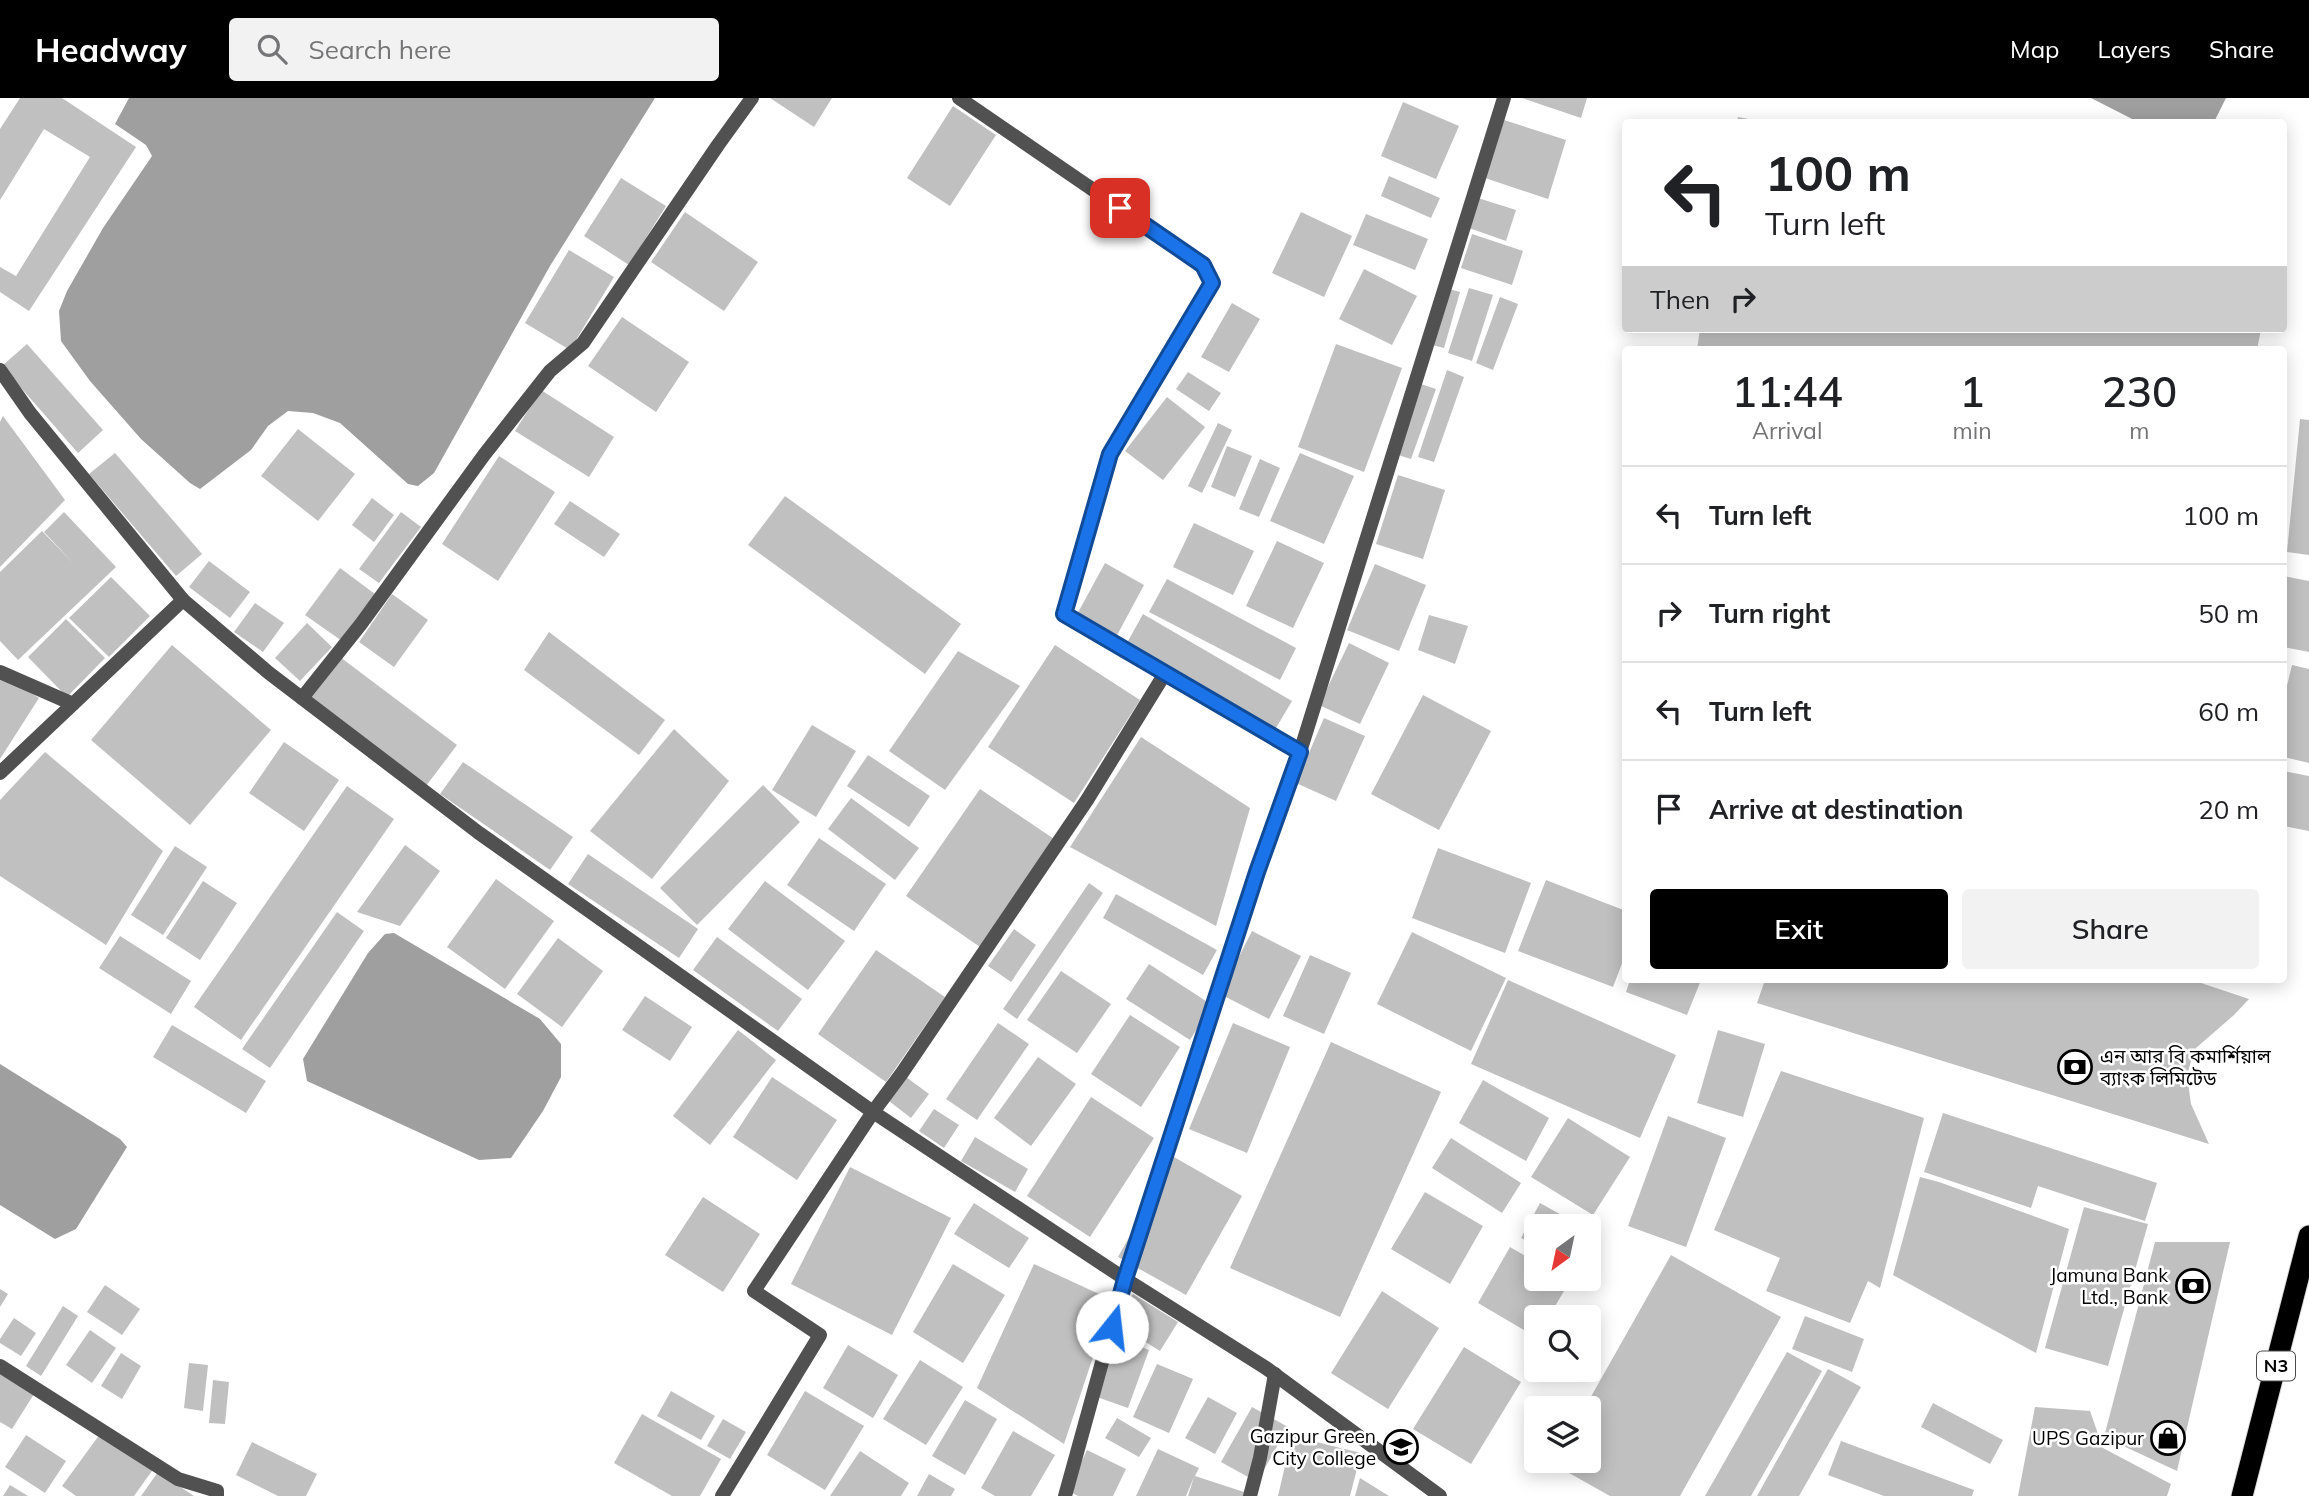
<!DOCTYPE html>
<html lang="en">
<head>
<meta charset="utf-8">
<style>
	body { margin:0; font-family:Mulish,"Noto Sans Bengali",sans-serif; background:#f2f2f2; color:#202124; height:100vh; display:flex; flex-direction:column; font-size:26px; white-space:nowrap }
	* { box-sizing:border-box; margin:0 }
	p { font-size:23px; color:#757577 }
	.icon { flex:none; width:38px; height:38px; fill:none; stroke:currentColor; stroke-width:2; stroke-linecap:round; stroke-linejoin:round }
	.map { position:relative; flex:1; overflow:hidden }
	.sheet { position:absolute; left:1622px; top:248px; width:665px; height:637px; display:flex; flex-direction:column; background:#fff; border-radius:7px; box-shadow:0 4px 18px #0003 }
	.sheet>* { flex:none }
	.banner { position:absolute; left:1622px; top:21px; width:665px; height:214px; border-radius:7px; box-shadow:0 4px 18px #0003; background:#fff; color:#202124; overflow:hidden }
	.needle { width:46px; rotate:213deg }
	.controls { position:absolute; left:1524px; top:1116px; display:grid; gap:14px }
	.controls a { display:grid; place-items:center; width:77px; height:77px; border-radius:7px; background:#fff; box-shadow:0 4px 18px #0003; font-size:35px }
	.pin { position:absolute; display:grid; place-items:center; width:60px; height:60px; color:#fff; margin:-30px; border-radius:14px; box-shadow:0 4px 10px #0006 }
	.me { position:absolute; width:77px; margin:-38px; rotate:16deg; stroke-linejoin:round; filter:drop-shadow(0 0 5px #0008) }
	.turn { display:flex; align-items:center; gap:24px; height:147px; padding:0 28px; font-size:32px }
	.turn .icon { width:91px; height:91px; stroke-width:2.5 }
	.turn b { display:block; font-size:49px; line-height:60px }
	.then { display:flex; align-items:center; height:66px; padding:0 28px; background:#0003; gap:14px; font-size:26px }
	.eta { display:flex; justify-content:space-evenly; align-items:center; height:119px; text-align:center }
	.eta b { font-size:42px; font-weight:600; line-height:49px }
	.button { display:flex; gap:14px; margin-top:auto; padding:14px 28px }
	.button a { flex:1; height:80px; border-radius:7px; background:#000; color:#fff; font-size:28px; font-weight:600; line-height:80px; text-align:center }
	.button a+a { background:#f2f2f2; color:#202124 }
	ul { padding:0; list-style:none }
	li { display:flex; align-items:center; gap:21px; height:98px; padding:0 28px; border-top:2px solid #e0e0e0 }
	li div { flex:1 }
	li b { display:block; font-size:26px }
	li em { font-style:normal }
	header { display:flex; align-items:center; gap:42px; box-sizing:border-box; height:98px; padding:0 35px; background:#000; color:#fff }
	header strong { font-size:33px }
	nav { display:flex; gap:38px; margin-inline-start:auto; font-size:24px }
	.search { width:490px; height:63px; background:#f2f2f2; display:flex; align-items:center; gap:18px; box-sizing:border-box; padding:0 24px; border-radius:7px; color:#757577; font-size:26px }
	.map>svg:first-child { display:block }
</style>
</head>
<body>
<header>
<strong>Headway</strong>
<div class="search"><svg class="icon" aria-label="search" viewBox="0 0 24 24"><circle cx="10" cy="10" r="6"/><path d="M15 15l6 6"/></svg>Search here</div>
<nav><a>Map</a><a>Layers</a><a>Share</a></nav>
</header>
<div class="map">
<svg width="2309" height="1398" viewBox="0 0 2309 1398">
	<rect width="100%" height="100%" fill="#fff"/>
	<g fill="#9f9f9f">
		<path d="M129 0H655L550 168 434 375 418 388 408 386 340 325 313 315 288 313 268 328 251 352 200 391 190 385 141 341 90 283 61 243 59 213 67 193 103 130 152 58 146 47 115 26Z"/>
		<path d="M2091 0H2226L2214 24H2138Z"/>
		<path d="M394 835 540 921 561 946V979L543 1013 511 1060 479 1062 307 983 303 961 368 855 385 836Z"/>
		<path d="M0 966 120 1041 127 1049 76 1131 55 1141 0 1107Z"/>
	</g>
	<g fill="#c0c0c0">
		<path d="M20 0H62L136 49 29 213 0 194V169L16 178 90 59 44 31 0 102V31Z"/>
		<path d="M770 0H832L814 29Z"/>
		<path d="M1522 0H1587L1581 20Z"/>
		<path d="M1403 4 1459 28 1436 81 1381 58Z"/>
		<path d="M953 8 996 37 950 108 907 80Z"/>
		<path d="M1738 19 1759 23 1758 24H1737Z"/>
		<path d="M1504 22 1566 42 1548 101 1485 80Z"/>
		<path d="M1389 78 1440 100 1431 120 1381 98Z"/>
		<path d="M621 80 666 108 629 167 584 138Z"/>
		<path d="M1478 100 1516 112 1506 143 1469 130Z"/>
		<path d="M685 114 758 164 724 213 651 164Z"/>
		<path d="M1301 114 1352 138 1324 199 1272 175Z"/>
		<path d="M1366 116 1428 141 1415 172 1353 147Z"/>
		<path d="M1472 136 1523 153 1512 187 1461 170Z"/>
		<path d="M569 152 614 179 570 252 525 225Z"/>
		<path d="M1364 171 1417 198 1392 247 1339 221Z"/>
		<path d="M1469 190 1493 197 1472 263 1448 255Z"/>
		<path d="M1449 191 1460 194 1444 250 1432 247Z"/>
		<path d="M1500 199 1518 206 1493 272 1476 265Z"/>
		<path d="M1232 205 1260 221 1229 274 1201 259Z"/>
		<path d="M622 219 689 264 656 314 588 268Z"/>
		<path d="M1700 231H2261L2257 252H1697Z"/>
		<path d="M27 246 103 332 78 355 2 268Z"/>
		<path d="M1336 246 1402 270 1364 374 1298 349Z"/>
		<path d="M1447 272 1464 279 1434 364 1418 359Z"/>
		<path d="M1188 274 1221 295 1209 313 1176 291Z"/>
		<path d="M1421 286 1436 291 1411 361 1395 356Z"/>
		<path d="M541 292 614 339 589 379 515 333Z"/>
		<path d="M1167 299 1205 329 1163 382 1125 353Z"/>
		<path d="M3 318 65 402 0 469V324Z"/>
		<path d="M2300 321 2309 322V457L2287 454Z"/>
		<path d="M1218 325 1232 332 1202 395 1188 388Z"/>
		<path d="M298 331 355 376 318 423 261 378Z"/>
		<path d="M1227 348 1252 358 1235 399 1211 389Z"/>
		<path d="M115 355 202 456 176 478 89 376Z"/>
		<path d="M1300 355 1354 378 1324 446 1270 423Z"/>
		<path d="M499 358 555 394 498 483 442 446Z"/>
		<path d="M1260 361 1280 370 1259 419 1239 411Z"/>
		<path d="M1398 377 1445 392 1423 461 1376 446Z"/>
		<path d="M785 398 961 526 925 576 748 447Z"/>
		<path d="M372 400 394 417 374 444 352 427Z"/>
		<path d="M570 403 620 436 604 459 554 426Z"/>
		<path d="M64 414 116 469 18 562 0 543V474L42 433 75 467 44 434Z"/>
		<path d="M401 414 421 429 379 485 359 471Z"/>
		<path d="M1194 425 1254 453 1233 497 1173 469Z"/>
		<path d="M1277 443 1324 465 1293 530 1246 508Z"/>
		<path d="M209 463 250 494 230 520 189 489Z"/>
		<path d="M1105 465 1144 487 1115 541 1075 520Z"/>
		<path d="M1375 466 1426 487 1399 553 1347 532Z"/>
		<path d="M340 470 375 496 342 543 305 517Z"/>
		<path d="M2284 478 2309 483V554L2284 549Z"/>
		<path d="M111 479 150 518 109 559 69 520Z"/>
		<path d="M1167 481 1296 550 1280 582 1149 514Z"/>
		<path d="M392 496 428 522 394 569 359 544Z"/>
		<path d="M255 505 284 525 263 554 234 534Z"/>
		<path d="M1143 516 1292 603 1276 630 1128 543Z"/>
		<path d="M1429 517 1468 528 1455 566 1418 552Z"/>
		<path d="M66 521 105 560 67 599 28 559Z"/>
		<path d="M307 525 332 549 300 583 275 560Z"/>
		<path d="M549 534 665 622 639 657 524 572Z"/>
		<path d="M1349 545 1389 565 1360 626 1319 607Z"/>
		<path d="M172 547 271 632 190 727 91 642Z"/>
		<path d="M1055 547 1140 602 1074 705 988 649Z"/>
		<path d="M958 553 1020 588 945 692 889 653Z"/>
		<path d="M340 559 457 647 426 688 309 601Z"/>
		<path d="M2292 567 2309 571V665L2284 659V600Z"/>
		<path d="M0 575 39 600 0 661Z"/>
		<path d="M1423 597 1491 633 1439 732 1371 696Z"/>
		<path d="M1324 620 1365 638 1336 703 1296 685Z"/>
		<path d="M812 627 856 653 816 719 772 692Z"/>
		<path d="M674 631 729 683 652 781 590 733Z"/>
		<path d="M1141 639 1250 710 1216 828 1070 749Z"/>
		<path d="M284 644 339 682 304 733 249 695Z"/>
		<path d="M45 654 163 753 106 847 0 778V702Z"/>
		<path d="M868 657 930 698 909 729 847 688Z"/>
		<path d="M463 664 573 739 550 772 440 696Z"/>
		<path d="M2284 673 2309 678V733L2284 728Z"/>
		<path d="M763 687 800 724 697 827 660 790Z"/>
		<path d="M347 688 394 721 241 942 194 909Z"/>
		<path d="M980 691 1057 743 983 851 906 798Z"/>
		<path d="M851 700 919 750 895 782 828 731Z"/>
		<path d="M819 740 886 786 854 833 787 787Z"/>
		<path d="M405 747 440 773 400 828 357 814Z"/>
		<path d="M175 748 207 769 163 837 131 817Z"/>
		<path d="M1438 750 1531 785 1505 855 1412 820Z"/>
		<path d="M588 756 698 831 679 860 568 786Z"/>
		<path d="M496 781 554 823 505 891 447 849Z"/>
		<path d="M1546 782 1626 813V855L1613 889 1518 853Z"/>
		<path d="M203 783 237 805 200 862 166 840Z"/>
		<path d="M765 783 845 843 808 892 728 831Z"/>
		<path d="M1089 785 1103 795 1017 921 1003 911Z"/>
		<path d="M1116 796 1217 852 1203 877 1103 820Z"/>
		<path d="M337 814 364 833 270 970 242 951Z"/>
		<path d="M1014 831 1036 847 1011 884 988 868Z"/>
		<path d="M1252 833 1301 858 1269 921 1220 896Z"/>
		<path d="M1412 834 1506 880 1471 953 1377 906Z"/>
		<path d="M120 838 191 883 171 916 99 870Z"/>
		<path d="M717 839 802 901 778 933 693 872Z"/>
		<path d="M558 840 603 873 562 929 517 896Z"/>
		<path d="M876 852 945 899 886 984 818 936Z"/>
		<path d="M1310 857 1351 875 1324 936 1283 918Z"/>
		<path d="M1149 866 1212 907 1190 942 1126 901Z"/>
		<path d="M1061 873 1111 906 1077 955 1027 922Z"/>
		<path d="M1508 882 1676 957 1640 1040 1471 966Z"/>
		<path d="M1630 882H1701L1687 917 1626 894Z"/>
		<path d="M1765 882H2192L2249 901 2234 917 2196 950 2192 960 2187 977 2191 1006 2209 1046 1757 905Z"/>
		<path d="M645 898 692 929 670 963 622 932Z"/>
		<path d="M1130 917 1180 949 1141 1009 1091 976Z"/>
		<path d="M998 925 1029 946 977 1022 946 1001Z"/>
		<path d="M1233 925 1290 949 1247 1055 1189 1031Z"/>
		<path d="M172 927 266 983 246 1015 153 959Z"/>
		<path d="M738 932 776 962 710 1047 673 1018Z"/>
		<path d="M1718 932 1765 946 1743 1019 1697 1005Z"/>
		<path d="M1331 944 1441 994 1340 1219 1230 1170Z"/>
		<path d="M1038 959 1076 986 1031 1048 994 1020Z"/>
		<path d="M1781 973 1924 1020 1880 1190 1868 1183 1850 1225 1766 1193 1780 1160 1714 1132Z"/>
		<path d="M772 979 837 1022 797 1082 733 1039Z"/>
		<path d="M906 979 929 996 911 1020 889 1003Z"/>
		<path d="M1483 982 1549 1020 1526 1063 1459 1025Z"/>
		<path d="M1091 999 1154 1040 1090 1139 1027 1098Z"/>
		<path d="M934 1011 959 1027 944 1050 919 1033Z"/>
		<path d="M1943 1015 2157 1085 2145 1123 2038 1088 2031 1110 1924 1074Z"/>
		<path d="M1668 1018 1726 1040 1686 1149 1628 1128Z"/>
		<path d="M1568 1020 1630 1059 1593 1117 1531 1079Z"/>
		<path d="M975 1039 1028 1071 1015 1094 961 1063Z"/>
		<path d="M1451 1040 1521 1085 1502 1115 1432 1070Z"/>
		<path d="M1174 1059 1242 1098 1186 1197 1118 1159Z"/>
		<path d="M850 1069 951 1120 892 1237 791 1186Z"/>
		<path d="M1920 1079 1939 1084 2069 1131 2036 1255 1893 1177Z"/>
		<path d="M1425 1094 1483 1128 1450 1186 1391 1151Z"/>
		<path d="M703 1099 760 1136 723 1194 665 1157Z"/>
		<path d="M974 1105 1029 1140 1009 1170 954 1136Z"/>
		<path d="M1540 1105 1583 1129H1536V1148L1521 1140Z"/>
		<path d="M2084 1109 2148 1126 2108 1268 2045 1250Z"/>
		<path d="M2155 1144H2230L2177 1373 2104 1339Z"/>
		<path d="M1510 1149 1536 1164V1181L1570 1183 1548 1220H1536V1239L1478 1205Z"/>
		<path d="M1671 1157 1781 1219 1680 1398H1610L1553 1366 1555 1363H1589V1311H1584Z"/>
		<path d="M953 1166 1005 1197 963 1265 913 1234Z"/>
		<path d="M1034 1166 1112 1202 1064 1346 977 1290Z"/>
		<path d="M105 1187 140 1211 122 1237 87 1214Z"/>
		<path d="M0 1191 8 1196 0 1209Z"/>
		<path d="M1382 1193 1439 1230 1388 1311 1331 1275Z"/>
		<path d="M1133 1196 1178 1224 1160 1253 1115 1225Z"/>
		<path d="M63 1208 78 1218 41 1278 26 1268Z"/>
		<path d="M1805 1218 1864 1241 1852 1274 1792 1251Z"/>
		<path d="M14 1220 36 1235 21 1258 0 1245V1241Z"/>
		<path d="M90 1232 116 1250 92 1285 66 1267Z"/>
		<path d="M1115 1239 1149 1252 1128 1310 1094 1298Z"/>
		<path d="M848 1247 898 1277 873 1320 823 1290Z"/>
		<path d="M1464 1249 1521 1284 1471 1366 1413 1331Z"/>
		<path d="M1787 1254 1822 1273 1751 1398H1705Z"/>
		<path d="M121 1255 141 1268 122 1301 101 1288Z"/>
		<path d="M920 1262 963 1289 926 1347 883 1321Z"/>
		<path d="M189 1265 208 1267 203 1313 184 1310Z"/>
		<path d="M1157 1266 1193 1281 1169 1335 1133 1319Z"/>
		<path d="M1828 1271 1861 1289 1799 1398H1757Z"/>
		<path d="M0 1274 34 1296 12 1331 0 1324Z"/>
		<path d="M213 1282 229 1284 225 1326 209 1325Z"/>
		<path d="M671 1293 715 1318 701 1342 657 1318Z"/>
		<path d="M805 1293 864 1328 825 1392 767 1357Z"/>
		<path d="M1208 1299 1237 1315 1215 1356 1185 1340Z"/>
		<path d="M965 1302 997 1321 965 1377 932 1358Z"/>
		<path d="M1933 1305 2003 1342 1990 1366 1921 1329Z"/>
		<path d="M1252 1309 1288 1329 1257 1384 1221 1364Z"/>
		<path d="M2035 1309 2090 1313 2103 1350 2171 1386 2167 1398H2018Z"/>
		<path d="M642 1316 721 1361 700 1398H672L614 1365Z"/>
		<path d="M1117 1320 1151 1340 1139 1359 1105 1340Z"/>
		<path d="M723 1321 746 1334 730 1361 707 1348Z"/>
		<path d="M103 1332 154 1370 134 1398H76L62 1388Z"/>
		<path d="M1013 1333 1055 1357 1031 1398H995L981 1390Z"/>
		<path d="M26 1337 66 1363 45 1395 5 1369Z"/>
		<path d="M1292 1338 1361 1355 1350 1398H1278Z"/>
		<path d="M1841 1343 1974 1392 1972 1398H1884L1828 1377Z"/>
		<path d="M252 1344 317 1376 306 1398H278L236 1377Z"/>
		<path d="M1158 1351 1199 1370 1195 1378 1244 1394 1243 1398H1188L1194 1379 1186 1398H1136Z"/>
		<path d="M1087 1352 1126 1371 1113 1398H1078L1068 1393Z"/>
		<path d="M860 1353 909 1385 901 1398H830Z"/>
		<path d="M158 1374 194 1398H141Z"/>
		<path d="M929 1376 955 1391 951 1398H917Z"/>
		<path d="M1360 1380 1389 1398H1355Z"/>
		<path d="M10 1387 28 1398H3Z"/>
	</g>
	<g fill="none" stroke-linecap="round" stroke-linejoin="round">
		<g stroke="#dbdbdb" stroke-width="23">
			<path id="highway" d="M2242 1398 2309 1138"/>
		</g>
		<g stroke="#515151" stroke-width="14">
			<path d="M959 0 1203 167 1212 185 1110 356 1064 516 1300 654"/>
			<path d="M0 272 30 315 183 502 269 575 479 735 873 1014 1125 1181 1266 1270 1440 1398"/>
			<path d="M0 574 73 606"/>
			<path d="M302 600 361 526 484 357 550 273 583 245 718 47 752 0"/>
			<path d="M0 675 183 502"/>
			<path d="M0 1268 178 1381 217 1393V1398"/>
			<path d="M722 1398 820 1237 754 1193 873 1014 902 975 1087 702 1164 577"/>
			<path d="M1065 1398 1125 1181 1257 774 1300 654 1504 0"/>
			<path d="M1250 1398 1260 1360 1275 1276"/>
		</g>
		<use href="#highway" stroke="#000" stroke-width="21"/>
	</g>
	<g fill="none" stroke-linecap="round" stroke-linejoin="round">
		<g stroke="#114b97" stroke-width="18">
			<path id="route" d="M1112 1229 1125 1181 1257 774 1300 654 1064 516 1110 356 1212 185 1203 167 1120 110"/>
		</g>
		<use href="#route" stroke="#1a73e8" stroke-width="12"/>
	</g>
	<defs>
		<g id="bank-ring" transform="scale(1.75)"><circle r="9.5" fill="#fff" stroke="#000" stroke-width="1.5"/><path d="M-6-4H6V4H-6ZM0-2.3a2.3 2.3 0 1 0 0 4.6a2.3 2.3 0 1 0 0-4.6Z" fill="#000"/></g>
		<g id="shop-ring" transform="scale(1.75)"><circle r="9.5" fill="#fff" stroke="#000" stroke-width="1.5"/><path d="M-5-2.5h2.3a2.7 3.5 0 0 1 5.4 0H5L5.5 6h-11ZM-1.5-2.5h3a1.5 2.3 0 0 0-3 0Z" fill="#000"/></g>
		<g id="university-ring" transform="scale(1.75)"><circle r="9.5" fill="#fff" stroke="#000" stroke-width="1.5"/><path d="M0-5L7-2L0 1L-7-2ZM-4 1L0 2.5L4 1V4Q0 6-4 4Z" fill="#000"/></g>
	</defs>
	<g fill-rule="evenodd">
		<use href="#bank-ring" x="2075" y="969"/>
		<use href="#bank-ring" x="2193" y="1188"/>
		<use href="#shop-ring" x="2168" y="1340"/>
		<use href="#university-ring" x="1401" y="1349"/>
	</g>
	<g text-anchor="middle" stroke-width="5" stroke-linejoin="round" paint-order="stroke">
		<rect fill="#fff" stroke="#4c4c4c" stroke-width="2" x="2257" y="1253.5" width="38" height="29" rx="5"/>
		<g font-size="18" font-weight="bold" fill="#000">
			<text x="2276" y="1274">N3</text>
		</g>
		<g font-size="19" fill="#000" stroke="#fff" text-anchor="end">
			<text x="2100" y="965" text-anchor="start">এন আর বি কমার্শিয়াল<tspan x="2100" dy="22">ব্যাংক লিমিটেড</tspan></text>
			<text x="2168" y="1184">Jamuna Bank<tspan x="2168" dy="22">Ltd., Bank</tspan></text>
			<text x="1376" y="1345">Gazipur Green<tspan x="1376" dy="22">City College</tspan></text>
			<text x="2144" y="1347">UPS Gazipur</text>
		</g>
	</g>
</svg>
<div class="controls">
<a><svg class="needle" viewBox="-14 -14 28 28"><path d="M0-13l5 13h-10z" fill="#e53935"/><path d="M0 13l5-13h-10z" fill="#757577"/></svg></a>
<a><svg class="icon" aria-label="search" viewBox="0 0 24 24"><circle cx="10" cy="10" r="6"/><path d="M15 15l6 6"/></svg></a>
<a><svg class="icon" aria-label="layers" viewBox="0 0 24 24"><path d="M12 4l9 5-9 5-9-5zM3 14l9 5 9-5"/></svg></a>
</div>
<div class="pin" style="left:1120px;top:110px;background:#d93025"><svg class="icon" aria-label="arrive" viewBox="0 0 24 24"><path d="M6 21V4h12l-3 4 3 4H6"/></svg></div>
<svg class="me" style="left:1112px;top:1229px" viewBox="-20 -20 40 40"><circle r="19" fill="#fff"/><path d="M0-13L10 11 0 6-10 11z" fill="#1a73e8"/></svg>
<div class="banner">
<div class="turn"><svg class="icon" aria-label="left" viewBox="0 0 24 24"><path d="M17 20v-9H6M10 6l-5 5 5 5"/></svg><div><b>100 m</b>Turn left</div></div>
<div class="then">Then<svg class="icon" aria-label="right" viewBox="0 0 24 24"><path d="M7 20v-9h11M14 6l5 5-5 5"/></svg></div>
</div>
<section class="sheet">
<div class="eta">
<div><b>11:44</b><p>Arrival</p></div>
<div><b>1</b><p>min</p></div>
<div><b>230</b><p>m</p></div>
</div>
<ul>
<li><svg class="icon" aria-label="left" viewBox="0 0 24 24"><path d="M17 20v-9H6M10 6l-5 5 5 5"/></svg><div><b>Turn left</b></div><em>100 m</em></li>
<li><svg class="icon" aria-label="right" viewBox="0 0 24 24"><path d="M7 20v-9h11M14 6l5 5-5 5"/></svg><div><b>Turn right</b></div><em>50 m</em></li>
<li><svg class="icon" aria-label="left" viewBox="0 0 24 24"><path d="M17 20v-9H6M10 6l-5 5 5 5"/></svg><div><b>Turn left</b></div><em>60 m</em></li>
<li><svg class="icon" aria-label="arrive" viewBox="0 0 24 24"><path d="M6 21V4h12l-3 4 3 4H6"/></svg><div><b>Arrive at destination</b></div><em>20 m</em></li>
</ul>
<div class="button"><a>Exit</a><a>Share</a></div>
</section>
</div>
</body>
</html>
